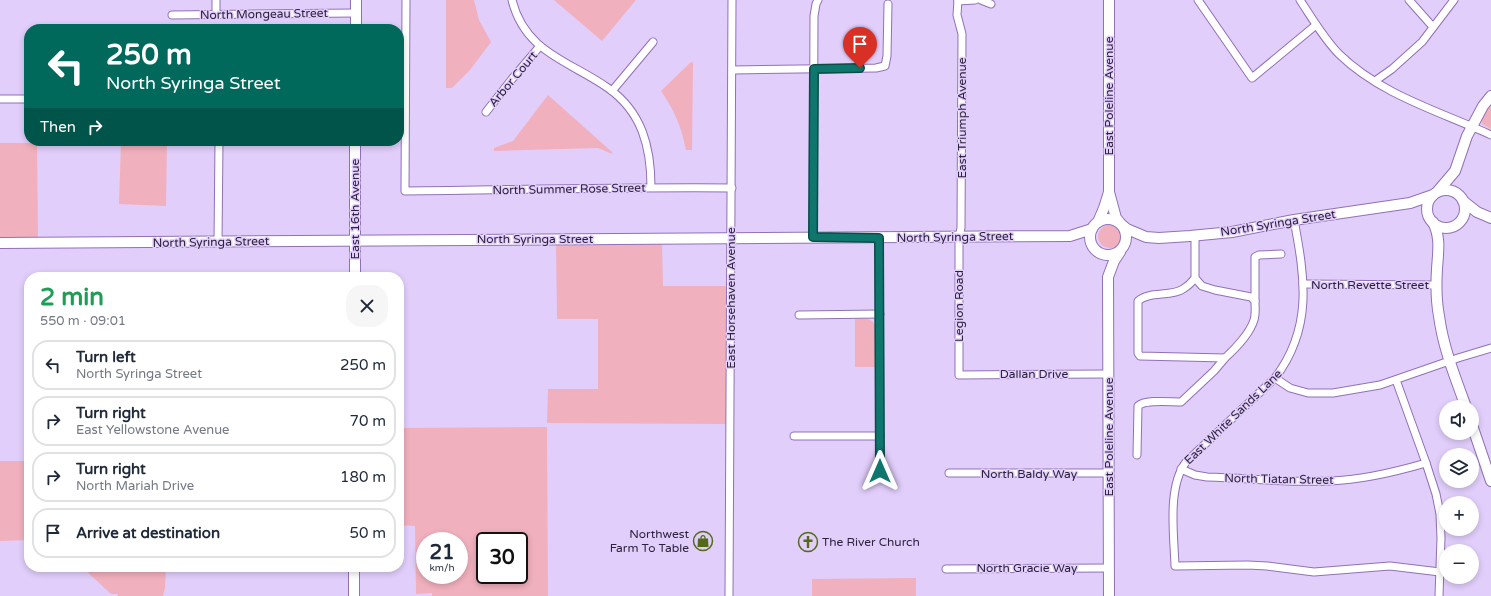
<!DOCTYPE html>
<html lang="en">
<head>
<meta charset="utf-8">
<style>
	body { margin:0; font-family:"Varela Round",sans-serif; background:#f6f6f7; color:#1f2937; height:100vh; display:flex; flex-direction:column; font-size:15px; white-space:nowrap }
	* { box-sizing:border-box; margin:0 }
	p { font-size:13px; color:#747a83 }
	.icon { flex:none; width:22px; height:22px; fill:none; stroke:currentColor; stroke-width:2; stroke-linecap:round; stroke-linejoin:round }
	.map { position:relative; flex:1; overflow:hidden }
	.drawer { position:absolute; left:24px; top:272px; width:380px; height:300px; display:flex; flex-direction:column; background:#fff; border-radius:16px; box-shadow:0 2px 6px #0003 }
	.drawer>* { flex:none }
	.top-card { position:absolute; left:24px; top:24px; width:380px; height:122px; border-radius:16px; box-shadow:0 2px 6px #0003; background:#00695c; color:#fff; overflow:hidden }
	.fabs { position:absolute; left:1439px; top:400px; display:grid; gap:8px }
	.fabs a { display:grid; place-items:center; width:40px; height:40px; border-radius:50%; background:#fff; box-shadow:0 2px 6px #0003; font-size:20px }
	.speed { position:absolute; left:416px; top:532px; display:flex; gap:8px; font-size:20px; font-weight:700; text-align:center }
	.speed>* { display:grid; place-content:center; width:52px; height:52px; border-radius:50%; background:#fff; box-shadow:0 2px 6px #0003; line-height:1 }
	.speed small { font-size:10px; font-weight:400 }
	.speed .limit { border:2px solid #111; border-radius:6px; background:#fff; color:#111 }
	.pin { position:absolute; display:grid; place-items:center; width:34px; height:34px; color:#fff; margin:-41px -17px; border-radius:50% 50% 50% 0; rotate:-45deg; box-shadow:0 0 4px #0007 }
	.pin .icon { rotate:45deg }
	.me { position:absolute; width:44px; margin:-22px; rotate:0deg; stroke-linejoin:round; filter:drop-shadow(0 0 3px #0008) }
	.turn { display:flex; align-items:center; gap:14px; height:84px; padding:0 16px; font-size:18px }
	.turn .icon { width:52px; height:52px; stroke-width:2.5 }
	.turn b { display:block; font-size:28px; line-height:34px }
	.then { display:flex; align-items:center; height:38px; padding:0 16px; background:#0003; gap:8px; font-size:15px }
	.round { display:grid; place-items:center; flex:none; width:42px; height:42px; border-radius:16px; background:#f6f6f7 }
	.summary { display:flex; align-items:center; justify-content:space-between; height:68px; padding:0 16px }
	h1 { font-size:24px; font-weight:700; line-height:30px; color:#1e9e55 }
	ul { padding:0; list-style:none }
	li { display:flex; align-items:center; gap:12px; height:50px; margin:0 8px 6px; padding:0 8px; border:2px solid #e0e1e3; border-radius:16px }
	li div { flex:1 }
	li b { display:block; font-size:15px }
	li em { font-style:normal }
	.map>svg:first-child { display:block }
</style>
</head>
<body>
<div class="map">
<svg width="1491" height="596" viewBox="0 0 1491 596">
	<rect width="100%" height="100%" fill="#e1cefb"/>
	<g fill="#f1b0be" fill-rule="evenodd">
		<path d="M446 0H474L479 20 491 42 470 70 452 88H446Z"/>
		<path d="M554 0H636L602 41Z"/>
		<path d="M691 62 693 63 692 150H686C681 125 675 112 661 91Z"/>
		<path d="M548 95 612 152V154L598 148 494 151V148L513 141Z"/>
		<path d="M1491 105V129L1482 124V118Z"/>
		<path d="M167 141 166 206 119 204 121 142Z"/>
		<path d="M0 143H37L38 239 0 240Z"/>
		<path d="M1107 225C1129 224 1123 256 1103 246 1095 239 1097 229 1107 225Z"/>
		<path d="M662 242 663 286H726L727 424 547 423 548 389H598V319H557L556 243Z"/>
		<path d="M855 319C863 319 871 317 875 325L876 367H855Z"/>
		<path d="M547 427 548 596H432V593L416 594 415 526 399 525V428ZM425 541H459V575H425ZM485 541H519V575H485Z"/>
		<path d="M0 461H29V540L0 541Z"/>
		<path d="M82 567H166L165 588 163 596H118L117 594H111Z"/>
		<path d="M916 578V596H812V579Z"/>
	</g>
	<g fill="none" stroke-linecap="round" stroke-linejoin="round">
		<g stroke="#9171b6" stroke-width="9">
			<g id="street">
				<path d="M406 0 405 191C514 190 623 187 732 188"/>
				<path d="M512 0C525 53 570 61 608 88 642 112 651 147 651 187"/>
				<path d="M958 0 957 15 962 34 961 228 959 237V375L1109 374"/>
				<path d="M981 0 991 4"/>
				<path d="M1198 0 1252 78 1316 25"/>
				<path d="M1300 0C1312 18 1324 39 1339 54 1381 95 1439 111 1491 135"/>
				<path d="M1409 0 1433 27"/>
				<path d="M958 1 975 0"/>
				<path d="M216 14V0"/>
				<path d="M172 15 356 13"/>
				<path d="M733 70 876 68 885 66 887 56 888 4"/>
				<path d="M1375 81 1392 69 1422 42 1454 0"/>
				<path d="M612 91 653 42"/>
				<path d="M0 99H29"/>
				<path d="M486 112 512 79 540 46"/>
				<path d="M1294 220C1305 278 1313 328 1275 378L1186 462C1167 487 1174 535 1175 566L1248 565 1267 566 1314 572 1390 566 1440 572"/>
				<path d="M1195 236V278L1202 286 1215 290 1251 297 1255 301C1255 307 1256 314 1254 320 1250 333 1235 349 1225 358L1140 356 1138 353V301C1149 291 1171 297 1183 289 1188 286 1192 282 1195 278"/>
				<path d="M813 237 814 16 816 4 818 0"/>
				<path d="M879 238 880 471"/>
				<path d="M218 242 219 141"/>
				<path d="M1303 284 1437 285"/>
				<path d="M1255 301V257L1259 255 1281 254"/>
				<path d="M799 315 880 314"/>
				<path d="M1275 378 1290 388 1308 393H1333L1380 385 1458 358 1491 348"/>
				<path d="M1396 380 1426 463 1436 494 1440 514 1441 538 1439 596"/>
				<path d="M794 436H880"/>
				<path d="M1137 455 1138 406C1145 399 1170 402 1181 402L1214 371 1225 358"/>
				<path d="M1181 469 1195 475 1207 477C1248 478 1289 483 1330 481 1362 480 1395 472 1426 463"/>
				<path d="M949 473H1109"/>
				<path d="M946 569 1109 568"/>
				<path d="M729 596 732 0"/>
			</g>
		</g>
		<g stroke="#9171b6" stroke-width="12">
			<g id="secondary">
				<path d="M356 29V0"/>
				<circle cx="1446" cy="209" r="19"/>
				<path d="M1438 191 1455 171 1467 136 1483 106 1491 96"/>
				<path d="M1109 192 1116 218 1121 224 1127 229 1146 237 1159 238 1190 236 1232 232 1294 220 1410 203 1433 195"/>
				<path d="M1463 201 1477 212 1491 218"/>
				<circle cx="1108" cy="237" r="18"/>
				<path d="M1098 222 1104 208 1109 192V0"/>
				<path d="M1433 222C1441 238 1438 252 1437 269 1436 285 1436 300 1439 316 1443 347 1455 377 1466 407"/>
				<path d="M0 243 1070 236 1092 229"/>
				<path d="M355 277V141"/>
				<path d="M1472 425 1491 481"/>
				<path d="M354 596V567"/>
				<path d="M1109 596 1108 277 1114 261 1120 252"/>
			</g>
		</g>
		<use href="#street" stroke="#fff" stroke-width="7"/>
		<use href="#secondary" stroke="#fff" stroke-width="10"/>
	</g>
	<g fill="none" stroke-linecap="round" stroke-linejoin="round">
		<g stroke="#0a4d48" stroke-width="10">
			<path id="route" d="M860 68 814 69 813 237 879 238 880 471"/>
		</g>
		<use href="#route" stroke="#0f766e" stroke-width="7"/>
	</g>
	<defs>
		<g id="shop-ring" transform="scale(1)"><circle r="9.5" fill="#e1cefb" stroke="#536a1a" stroke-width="1.5"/><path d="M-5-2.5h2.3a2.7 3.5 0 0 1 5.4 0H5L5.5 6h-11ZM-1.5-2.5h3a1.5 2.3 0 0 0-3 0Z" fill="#536a1a"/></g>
		<g id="church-ring" transform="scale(1)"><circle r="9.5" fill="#e1cefb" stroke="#536a1a" stroke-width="1.5"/><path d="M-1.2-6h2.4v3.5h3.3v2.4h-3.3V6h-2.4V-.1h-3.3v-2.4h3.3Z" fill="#536a1a"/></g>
	</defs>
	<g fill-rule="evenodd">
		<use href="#shop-ring" x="703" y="541"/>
		<use href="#church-ring" x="808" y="542"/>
	</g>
	<g text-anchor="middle" stroke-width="3" stroke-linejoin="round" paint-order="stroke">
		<g font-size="12" fill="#2e213e" stroke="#e1cefb">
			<text transform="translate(264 14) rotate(-1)" y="4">North Mongeau Street</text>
			<text transform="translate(513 79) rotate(-50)" y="4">Arbor Court</text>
			<text transform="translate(1109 96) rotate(-90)" y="4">East Poleline Avenue</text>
			<text transform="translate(962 118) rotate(-90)" y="4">East Triumph Avenue</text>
			<text transform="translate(569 189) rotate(-1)" y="4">North Summer Rose Street</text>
			<text transform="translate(355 209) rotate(-90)" y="4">East 16th Avenue</text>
			<text transform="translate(1278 223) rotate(-9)" y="4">North Syringa Street</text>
			<text transform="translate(955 237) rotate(-1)" y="4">North Syringa Street</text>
			<text x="535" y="243">North Syringa Street</text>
			<text transform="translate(211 242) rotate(-1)" y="4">North Syringa Street</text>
			<text x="1370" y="289">North Revette Street</text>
			<text transform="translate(731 298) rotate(-90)" y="4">East Horsehaven Avenue</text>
			<text transform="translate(959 306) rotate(-90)" y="4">Legion Road</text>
			<text x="1034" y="378">Dallan Drive</text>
			<text transform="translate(1233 417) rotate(-44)" y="4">East White Sands Lane</text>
			<text transform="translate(1109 437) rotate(-90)" y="4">East Poleline Avenue</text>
			<text x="1029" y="478">North Baldy Way</text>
			<text transform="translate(1279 479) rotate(1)" y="4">North Tiatan Street</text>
			<text x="1027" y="572">North Gracie Way</text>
		</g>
		<g font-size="12" fill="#2e213e" stroke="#e1cefb" text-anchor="end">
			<text x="689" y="538">Northwest<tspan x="689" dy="14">Farm To Table</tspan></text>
			<text x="822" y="546" text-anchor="start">The River Church</text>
		</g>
	</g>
</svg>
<div class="fabs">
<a><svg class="icon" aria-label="sound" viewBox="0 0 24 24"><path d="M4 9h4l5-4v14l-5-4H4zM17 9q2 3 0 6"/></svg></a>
<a><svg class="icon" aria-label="layers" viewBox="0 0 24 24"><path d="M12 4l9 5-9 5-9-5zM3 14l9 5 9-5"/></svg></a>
<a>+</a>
<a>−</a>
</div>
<div class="speed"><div>21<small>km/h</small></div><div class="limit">30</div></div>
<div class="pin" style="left:860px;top:68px;background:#d93025"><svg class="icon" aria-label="arrive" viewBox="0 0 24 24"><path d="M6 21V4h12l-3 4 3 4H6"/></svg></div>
<svg class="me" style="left:880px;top:471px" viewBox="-20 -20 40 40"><path d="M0-17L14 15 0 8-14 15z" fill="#0f766e" stroke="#fff" stroke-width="4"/></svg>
<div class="top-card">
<div class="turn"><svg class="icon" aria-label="left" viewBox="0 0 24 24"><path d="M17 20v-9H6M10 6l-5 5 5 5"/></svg><div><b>250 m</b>North Syringa Street</div></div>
<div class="then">Then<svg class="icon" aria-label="right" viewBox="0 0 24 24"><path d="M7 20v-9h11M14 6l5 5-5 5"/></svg></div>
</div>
<section class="drawer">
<div class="summary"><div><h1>2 min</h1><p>550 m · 09:01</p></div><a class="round"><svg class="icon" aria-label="close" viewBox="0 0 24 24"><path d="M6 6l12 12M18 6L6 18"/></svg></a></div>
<ul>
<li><svg class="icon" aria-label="left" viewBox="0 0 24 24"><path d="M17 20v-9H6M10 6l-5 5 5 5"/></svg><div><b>Turn left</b><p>North Syringa Street</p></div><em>250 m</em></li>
<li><svg class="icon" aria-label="right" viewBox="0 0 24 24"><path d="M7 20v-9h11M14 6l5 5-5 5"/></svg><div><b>Turn right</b><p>East Yellowstone Avenue</p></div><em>70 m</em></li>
<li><svg class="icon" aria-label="right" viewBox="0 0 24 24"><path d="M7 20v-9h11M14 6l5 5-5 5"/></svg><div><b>Turn right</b><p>North Mariah Drive</p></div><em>180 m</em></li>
<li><svg class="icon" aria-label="arrive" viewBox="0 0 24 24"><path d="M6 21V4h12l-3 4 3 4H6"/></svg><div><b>Arrive at destination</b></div><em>50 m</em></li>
</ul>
</section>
</div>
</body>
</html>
